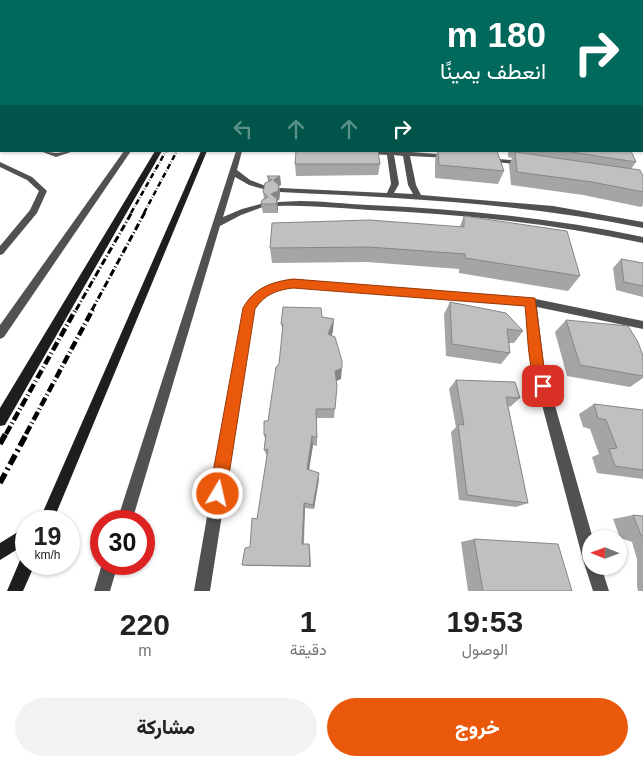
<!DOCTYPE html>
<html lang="ar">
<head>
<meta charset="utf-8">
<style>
	body { margin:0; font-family:Helvetica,Vazirmatn,sans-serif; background:#f2f2f2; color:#222; direction:rtl; height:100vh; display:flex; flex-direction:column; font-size:19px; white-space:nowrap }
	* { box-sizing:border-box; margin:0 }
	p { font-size:16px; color:#767676 }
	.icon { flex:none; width:28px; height:28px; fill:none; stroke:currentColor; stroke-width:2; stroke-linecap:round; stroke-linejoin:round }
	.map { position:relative; height:591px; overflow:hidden; direction:ltr }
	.sheet { display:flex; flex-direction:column; background:#fff; flex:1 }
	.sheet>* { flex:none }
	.banner { position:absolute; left:0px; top:0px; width:644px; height:152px; box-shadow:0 1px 4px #0004; direction:rtl; background:#00695c; color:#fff; overflow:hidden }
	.needle { width:32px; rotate:271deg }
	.tools { position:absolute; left:582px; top:530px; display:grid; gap:10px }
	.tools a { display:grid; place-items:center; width:45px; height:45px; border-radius:50%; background:#fff; box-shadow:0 1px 4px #0004; font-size:25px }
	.speed { position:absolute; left:15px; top:510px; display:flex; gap:10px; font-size:25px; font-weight:700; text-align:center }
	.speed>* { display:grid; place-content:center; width:65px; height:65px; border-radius:50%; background:#fff; box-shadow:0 1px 4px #0004; line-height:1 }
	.speed small { font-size:12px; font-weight:400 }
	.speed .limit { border:8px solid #d22; background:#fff; color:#111 }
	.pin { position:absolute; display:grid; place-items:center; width:42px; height:42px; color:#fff; margin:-21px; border-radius:10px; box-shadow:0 2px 8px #0006 }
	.me { position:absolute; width:55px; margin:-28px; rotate:9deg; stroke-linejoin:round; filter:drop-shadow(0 0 4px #0008) }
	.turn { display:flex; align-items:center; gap:18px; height:105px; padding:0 15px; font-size:22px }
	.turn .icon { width:65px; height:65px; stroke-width:2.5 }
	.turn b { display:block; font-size:35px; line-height:42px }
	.lanes { display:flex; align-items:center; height:48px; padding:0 15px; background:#0003; justify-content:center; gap:25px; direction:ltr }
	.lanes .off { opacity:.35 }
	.eta { display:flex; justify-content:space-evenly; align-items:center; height:85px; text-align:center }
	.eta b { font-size:30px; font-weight:800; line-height:35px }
	.action { display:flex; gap:10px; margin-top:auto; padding:10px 15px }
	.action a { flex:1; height:58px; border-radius:30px; background:#ea580c; color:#fff; font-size:20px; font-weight:800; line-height:58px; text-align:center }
	.action a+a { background:#f2f2f2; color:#222 }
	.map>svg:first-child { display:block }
</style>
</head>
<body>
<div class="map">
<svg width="643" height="591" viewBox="0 0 643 591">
	<rect width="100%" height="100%" fill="#fff"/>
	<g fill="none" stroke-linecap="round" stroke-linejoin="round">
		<g fill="#515151" fill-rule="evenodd">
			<rect x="0" y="124" width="1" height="5"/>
			<path d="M40 151 56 153 74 151 56 157Z"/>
			<path d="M124 151H131L4 337 0 339V325Z"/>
			<path d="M236 151H242L237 170 250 180 271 188 267 190 249 185 235 177 223 217 242 209 264 203 268 205 241 215 220 226 132 521H117Z"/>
			<path d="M353 151H398L451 155V157L449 158 410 156 416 185 421 195 553 206 643 222V228C523 203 402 198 280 192L276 190 280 188 387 193 391 184 387 155 356 153ZM394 155 403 156 408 185 413 194 394 193 399 184Z"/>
			<path d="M488 158 523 161 526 163 523 165 486 161 485 160Z"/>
			<path d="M0 162 32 177 47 191 37 213 3 254 0 255V246L30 210 39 191 27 180 0 167Z"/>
			<path d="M300 201C323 201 345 204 368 205 461 209 552 218 643 237V243C552 223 461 214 369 210 338 208 308 205 278 206L274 204 278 202Z"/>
			<path d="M293 279 531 298 643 321V329L537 307 544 367 593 539H591V566H601L609 591H593L583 560 532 367 526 306 293 287C276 289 262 294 254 311L210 591H194L243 311C255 288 268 283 293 279Z"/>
			<path d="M102 564H118L110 591H94Z"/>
		</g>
		<g fill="#1e1e1e" fill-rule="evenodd">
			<path d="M155 151H162L5 425 0 426V408Z"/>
			<path d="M201 151H207L53 521H39Z"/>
			<path d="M26 527V544L0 560V543Z"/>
			<path d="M26 556V564H35L23 591H7L21 558Z"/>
		</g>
		<g stroke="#000" stroke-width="2.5" stroke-dasharray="5.5 2 0.5 2" stroke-linecap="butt">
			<path d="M131 213 166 151"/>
			<path d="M144 213 177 151"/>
		</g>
		<g stroke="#000" stroke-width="3" stroke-dasharray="7 2.5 1 2.5" stroke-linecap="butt">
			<path d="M76 310 132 212"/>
			<path d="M92 310 145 212"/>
		</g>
		<g stroke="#000" stroke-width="4.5" stroke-dasharray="9 3 1 3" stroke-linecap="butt">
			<path d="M6 434 76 309"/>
			<path d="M26 434 93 309"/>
		</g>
		<g stroke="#000" stroke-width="5.5" stroke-dasharray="11 4 2 4" stroke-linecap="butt">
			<path d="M0 444 6 433"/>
			<path d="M0 483 27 433"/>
		</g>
	</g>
	<g fill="#a5a5a5">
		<path d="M0 76H1V123L0 122Z"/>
		<path d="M434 151H497L504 171 498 184 435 178V160L437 152H434Z"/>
		<path d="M508 151H631L636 162 631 169 643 176V205L641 207 583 195 511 185 509 165 512 158 508 157Z"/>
		<path d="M295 164H380L378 175 296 176Z"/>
		<path d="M267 176H280L281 185 279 186 280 194 279 200 277 201 278 208V213H263L261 204 264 199 263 192 268 181Z"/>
		<path d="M464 216 580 276 568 291 459 273V269L367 262 272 263 270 248 460 226Z"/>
		<path d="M621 259 643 263V297L616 290 613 268Z"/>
		<path d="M450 302 523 331 514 343H509L510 353 501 364 446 356 444 314Z"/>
		<path d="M322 317 333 331 332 335 341 379 336 381 337 386 334 418H317V446L313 445 309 470 319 473V479L314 509 305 508 304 544H309L310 547 311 567 248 566 242 565 250 547 257 519 267 456 264 450 265 439 264 435 268 421 279 364 283 331 281 324Z"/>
		<path d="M566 320 643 356V378L630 387 567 376 555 332Z"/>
		<path d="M456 380 520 398 510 407 508 406 528 503 516 507 459 500 451 432 456 427 449 389Z"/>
		<path d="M594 404 643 410V479L597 473 592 457 599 454 590 429 583 427 579 414Z"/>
		<path d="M633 515 643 516V591H638L637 586V559L632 542 620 538 613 519Z"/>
		<path d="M474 539 572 591H468L461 542Z"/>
	</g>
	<g fill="#868686">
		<path d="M280 176 281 185 279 186 280 194 279 200 277 201 278 208V213L276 204 271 194 273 180Z"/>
		<path d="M334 319 333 331 328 345V334Z"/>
		<path d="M342 368 341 379 334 382 335 371Z"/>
		<path d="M312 436 313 445 308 476 307 469Z"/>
		<path d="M319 473V479L314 509 313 505Z"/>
		<path d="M304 503 305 508 303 547 302 544Z"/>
	</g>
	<g fill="#c0c0c0" stroke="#868686">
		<path d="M0 76H1V114L0 113Z"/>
		<path d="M642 83H643V106L642 105Z"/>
		<path d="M296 151H378L380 164H295Z"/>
		<path d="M438 151H497L504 171 439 165Z"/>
		<path d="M565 151H631L636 162Z"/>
		<path d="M515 152 640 170 643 176V192L592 182 517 172Z"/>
		<path d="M267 176H280L273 180 279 185 278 191 271 194 277 199 276 204H261L262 200 268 197 263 192 265 183 272 180Z"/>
		<path d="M464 216 567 231 580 276 465 258V254L369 247 270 248 272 223 369 220 464 227Z"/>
		<path d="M621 259 643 263V286L624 282Z"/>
		<path d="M450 302 506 313 523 331 507 329 510 353 452 344Z"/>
		<path d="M283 307 321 308 322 317 334 319 328 334 335 337 342 361V368L335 371 337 386 335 409H316L317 438 312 436 307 469 319 473 313 505 304 503 302 544H309L310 566 242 565 245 548 250 547 252 518 257 519 268 449 264 450 266 435H264V421H268L276 367 279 364 283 324H281Z"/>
		<path d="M566 320 628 326 638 342 643 356V376L580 365Z"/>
		<path d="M456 380 515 382 520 398 506 397 528 503 467 495 458 424 464 425Z"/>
		<path d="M594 404 643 410V470L615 466 609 449 617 448 606 420 598 418Z"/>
		<path d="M633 515 643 516V536L641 535Z"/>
		<path d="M474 539 558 544 572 591H483Z"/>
	</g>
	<linearGradient id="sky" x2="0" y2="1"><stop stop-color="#8baccb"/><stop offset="0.48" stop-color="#fff"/><stop offset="1" stop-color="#fff" stop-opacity="0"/></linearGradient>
	<rect width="643" height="159" fill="url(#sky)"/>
	<path fill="#ea580c" stroke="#983908" d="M293 279 535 298 544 367 550 386 548 391 543 393 538 391C527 365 528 333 525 306L293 288C276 290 264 295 255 309L226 494 223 500 218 503 212 500 209 494 243 308C254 288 271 282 293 279Z"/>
</svg>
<div class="tools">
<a><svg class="needle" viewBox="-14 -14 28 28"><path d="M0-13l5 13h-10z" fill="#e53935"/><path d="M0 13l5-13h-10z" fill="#767676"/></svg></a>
</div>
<div class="speed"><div>19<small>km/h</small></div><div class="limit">30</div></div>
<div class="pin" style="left:543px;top:386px;background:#d93025"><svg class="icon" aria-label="arrive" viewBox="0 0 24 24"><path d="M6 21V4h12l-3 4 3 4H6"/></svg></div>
<svg class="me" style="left:218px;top:494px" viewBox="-20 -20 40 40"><circle r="17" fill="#ea580c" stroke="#fff" stroke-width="3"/><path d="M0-11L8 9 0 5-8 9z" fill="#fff"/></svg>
<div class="banner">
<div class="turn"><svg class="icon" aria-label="right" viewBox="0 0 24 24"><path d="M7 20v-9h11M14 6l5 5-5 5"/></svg><div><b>180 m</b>انعطف يمينًا</div></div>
<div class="lanes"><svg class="icon off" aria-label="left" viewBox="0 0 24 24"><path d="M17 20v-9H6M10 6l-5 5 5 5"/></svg><svg class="icon off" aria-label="ahead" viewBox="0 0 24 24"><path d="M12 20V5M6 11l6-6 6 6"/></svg><svg class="icon off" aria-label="ahead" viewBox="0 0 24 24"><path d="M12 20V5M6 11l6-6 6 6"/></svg><svg class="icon" aria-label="right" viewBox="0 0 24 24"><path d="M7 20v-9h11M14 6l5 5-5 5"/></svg></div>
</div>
</div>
<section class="sheet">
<div class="eta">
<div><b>19:53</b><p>الوصول</p></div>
<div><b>1</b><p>دقيقة</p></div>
<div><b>220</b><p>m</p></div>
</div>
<div class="action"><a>خروج</a><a>مشاركة</a></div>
</section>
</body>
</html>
